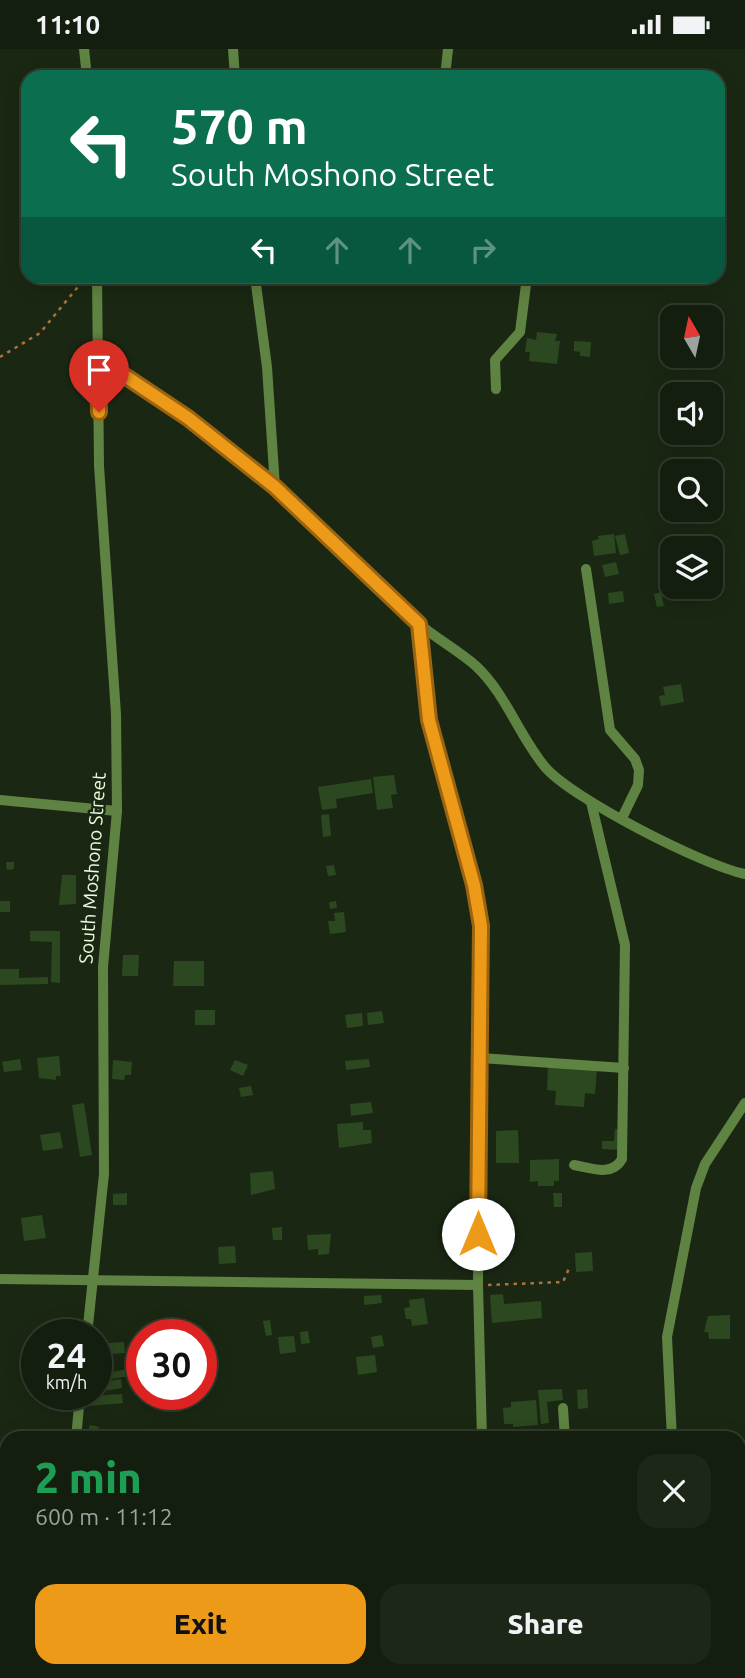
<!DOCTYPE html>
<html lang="en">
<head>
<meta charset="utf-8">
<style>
	body { margin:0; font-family:Ubuntu,sans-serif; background:#1d2717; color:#f1f3f6; height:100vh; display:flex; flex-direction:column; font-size:26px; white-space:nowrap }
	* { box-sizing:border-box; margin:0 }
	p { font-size:23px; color:#9da29e }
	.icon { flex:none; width:38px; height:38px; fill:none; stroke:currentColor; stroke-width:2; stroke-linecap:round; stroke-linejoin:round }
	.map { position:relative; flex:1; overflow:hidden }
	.side { position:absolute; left:0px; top:1382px; width:746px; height:247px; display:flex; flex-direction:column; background:#141e0e; border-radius:21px 21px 0 0; box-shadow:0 4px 18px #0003,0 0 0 2px #333c2e }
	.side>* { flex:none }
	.guide { position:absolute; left:21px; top:21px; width:704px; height:214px; border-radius:21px; box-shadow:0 4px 18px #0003,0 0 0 2px #333c2e; background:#0b6e4f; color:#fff; overflow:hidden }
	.needle { width:46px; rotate:351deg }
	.buttons { position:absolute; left:660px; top:256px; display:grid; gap:14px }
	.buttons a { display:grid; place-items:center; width:63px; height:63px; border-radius:14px; background:#141e0e; box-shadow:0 4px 18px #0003,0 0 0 2px #333c2e; font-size:35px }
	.speed { position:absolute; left:21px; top:1270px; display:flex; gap:14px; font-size:35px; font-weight:700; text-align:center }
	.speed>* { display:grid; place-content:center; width:91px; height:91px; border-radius:50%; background:#141e0e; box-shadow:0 4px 18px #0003,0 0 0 2px #333c2e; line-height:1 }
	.speed small { font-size:18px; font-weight:400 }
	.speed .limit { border:10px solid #d22; background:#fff; color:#111 }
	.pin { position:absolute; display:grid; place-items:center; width:60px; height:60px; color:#fff; margin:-72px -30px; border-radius:50% 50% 50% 0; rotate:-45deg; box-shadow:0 0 7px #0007 }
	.pin .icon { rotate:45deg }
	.me { position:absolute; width:77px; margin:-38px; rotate:0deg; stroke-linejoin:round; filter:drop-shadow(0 0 5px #0008) }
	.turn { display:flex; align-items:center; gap:24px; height:147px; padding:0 35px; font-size:32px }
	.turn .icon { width:91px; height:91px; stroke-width:2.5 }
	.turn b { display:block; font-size:49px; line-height:60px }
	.lanes { display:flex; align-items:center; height:66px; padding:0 35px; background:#0003; justify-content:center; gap:35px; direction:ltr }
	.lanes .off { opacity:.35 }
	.round { display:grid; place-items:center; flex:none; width:74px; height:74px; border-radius:21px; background:#1d2717 }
	.summary { display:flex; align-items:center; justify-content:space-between; height:119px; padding:0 35px }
	h1 { font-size:42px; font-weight:800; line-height:52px; color:#1e9e55 }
	.button { display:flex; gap:14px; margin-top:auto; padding:14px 35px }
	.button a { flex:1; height:80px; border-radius:21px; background:#ed9a18; color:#111; font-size:28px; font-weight:800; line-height:80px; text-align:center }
	.button a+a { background:#1d2717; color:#f1f3f6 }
	.status { display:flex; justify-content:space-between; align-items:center; height:49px; padding:0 35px; background:#141e0e; direction:ltr }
	.status svg { height:19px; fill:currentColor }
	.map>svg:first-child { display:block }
</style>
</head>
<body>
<div class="status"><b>11:10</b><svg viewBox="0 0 49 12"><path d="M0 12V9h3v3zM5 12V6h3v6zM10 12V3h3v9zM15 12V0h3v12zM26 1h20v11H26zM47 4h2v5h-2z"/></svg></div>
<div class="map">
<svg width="745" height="1629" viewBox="0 0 745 1629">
	<rect width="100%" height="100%" fill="#1a2813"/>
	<g fill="#2c4820">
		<path d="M537 283 557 285 555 292H560L557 315 529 312 530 303H525L527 289 536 291Z"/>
		<path d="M574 292 591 293 590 308 580 307V303L574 302Z"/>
		<path d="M614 485 616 504 594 507 592 492 599 490 598 487Z"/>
		<path d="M625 485 629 504 620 506 615 487Z"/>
		<path d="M616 513 619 525 605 528 602 516Z"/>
		<path d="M623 542 624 553 609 555 608 544Z"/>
		<path d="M661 543 664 557 657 558 654 545Z"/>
		<path d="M681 635 684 653 661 657 659 647 665 646 663 638Z"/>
		<path d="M394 726 397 745 391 746 393 759 377 761 373 728Z"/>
		<path d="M371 730 373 744 336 750 337 759 322 761 318 738Z"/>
		<path d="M329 765 331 787 323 788 321 766Z"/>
		<path d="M6 813H14V820L7 821Z"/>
		<path d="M334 816 336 826 328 827 326 817Z"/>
		<path d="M62 826H76V855L59 856Z"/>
		<rect x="0" y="852" width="10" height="11"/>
		<path d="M336 852 337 859 330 860 329 853Z"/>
		<path d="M344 863 346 883 330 885 328 872H335L334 864Z"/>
		<path d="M30 882H60V934L51 933 52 893 30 892Z"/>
		<path d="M123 906H139L138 927H122Z"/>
		<path d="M174 912H204V937H173Z"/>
		<path d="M0 920H19V929L48 928V935L0 936Z"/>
		<rect x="195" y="961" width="20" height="15"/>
		<path d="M382 962 384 974 368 976 367 964Z"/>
		<path d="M362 964 363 977 347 979 345 966Z"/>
		<path d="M59 1007 61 1027H56V1031L39 1029 37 1009Z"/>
		<path d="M20 1010 22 1021 4 1023 2 1013Z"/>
		<path d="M369 1010 370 1018 346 1021 345 1012Z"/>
		<path d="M113 1011 132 1013 131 1026H125L124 1031 112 1030Z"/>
		<path d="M235 1011 248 1016 243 1027 230 1021Z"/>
		<path d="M548 1016 597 1019 595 1045 585 1044 584 1058 555 1056 556 1042 547 1041Z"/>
		<path d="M251 1037 253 1046 241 1048 239 1039Z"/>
		<path d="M371 1053 373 1064 351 1067 350 1055Z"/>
		<path d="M84 1054 92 1106 80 1108 72 1056Z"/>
		<path d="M363 1073V1081H371L372 1094 339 1099 337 1075Z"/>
		<path d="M615 1080 622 1081 621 1101 602 1100V1092H614Z"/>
		<path d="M518 1081 519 1114H496V1082Z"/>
		<path d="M60 1083 63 1099 43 1102 40 1086Z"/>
		<path d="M559 1110V1132H554V1137H538V1132L530 1133V1111Z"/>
		<path d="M273 1122 275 1140 251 1146 250 1124Z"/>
		<path d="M127 1144V1156H113V1145Z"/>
		<path d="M553 1144H562V1158H554Z"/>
		<path d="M42 1166 46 1189 24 1192 21 1169Z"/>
		<path d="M282 1178V1191H273L272 1179Z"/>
		<path d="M331 1185 329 1205 318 1206V1200L308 1201 307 1186Z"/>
		<path d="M235 1197 236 1214 219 1215 218 1198Z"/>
		<path d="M592 1203 593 1222 576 1223 575 1204Z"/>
		<path d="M503 1245 504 1255 541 1252 542 1269 492 1274 490 1246Z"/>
		<path d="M381 1246 382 1254 364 1256V1247Z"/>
		<path d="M424 1249 428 1275 412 1277 411 1270H406L404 1259 410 1258 409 1251Z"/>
		<path d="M730 1266V1290H709L708 1283H704L708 1267Z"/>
		<path d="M270 1271 272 1286 266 1287 263 1272Z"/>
		<path d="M308 1282 310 1294 301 1295 300 1283Z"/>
		<path d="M382 1286 384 1297 373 1299 371 1288Z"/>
		<path d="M294 1287 296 1303 280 1305 278 1288Z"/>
		<path d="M124 1293 125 1304 96 1306V1295Z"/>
		<path d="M375 1306 377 1323 358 1326 356 1308Z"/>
		<path d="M104 1313 107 1329 96 1330V1314Z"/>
		<path d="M129 1320 130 1327 111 1330 110 1323Z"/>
		<path d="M121 1330 122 1339 96 1343V1334Z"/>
		<path d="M562 1340 563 1351 547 1353 549 1374 541 1375 538 1341Z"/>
		<path d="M587 1340 588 1359 578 1360 577 1341Z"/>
		<path d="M122 1345 123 1354 89 1357 88 1347Z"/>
		<path d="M536 1351 538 1376 513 1378V1375H504L503 1359 511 1358V1353Z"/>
		<path d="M90 1376 99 1378 95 1390 86 1388Z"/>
		<path d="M586 1382 588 1390H570V1385Z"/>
	</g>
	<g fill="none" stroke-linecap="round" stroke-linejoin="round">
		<g stroke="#b2713b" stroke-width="2.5" stroke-dasharray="3.5 5" stroke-linecap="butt">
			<path d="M0 308 40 284 86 228"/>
			<path d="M488 1236 563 1233 570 1217"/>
		</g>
		<g stroke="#5f8342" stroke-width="10">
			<path d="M84 0 87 28"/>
			<path d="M233 0 235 28"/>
			<path d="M445 28 448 0"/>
			<path d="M255 228 267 318 275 438"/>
			<path d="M98 309C159 349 219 390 274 437 323 480 368 528 417 573 435 589 458 601 476 617 506 645 519 687 545 718 571 749 704 817 745 825"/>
			<path d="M496 340 495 311 520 283 527 228"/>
			<path d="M586 520 610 681 635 710 639 721 638 736 622 769"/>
			<path d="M419 575 429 671 477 848 481 877 478 1236 482 1390"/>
			<path d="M0 751 117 762"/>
			<path d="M480 1009 624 1019"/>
			<path d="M574 1116C591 1119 612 1128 622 1110L625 896 591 753"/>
			<path d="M0 1230 478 1236"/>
			<path d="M87 1286 104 1125 103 918 117 762 116 665 99 417 97 228"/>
			<path d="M563 1359 565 1390"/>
			<path d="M76 1390 80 1346"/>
			<path d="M672 1390 667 1288 696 1139 705 1115 745 1054"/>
			<path d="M0 1468 7 1469"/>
			<path d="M738 1525 745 1540"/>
			<path d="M486 1622V1629"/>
			<path d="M60 1629 61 1622"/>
		</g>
	</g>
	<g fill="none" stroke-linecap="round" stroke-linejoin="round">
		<g stroke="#9a6410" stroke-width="18">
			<path id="route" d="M99 363 98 309 188 369 275 438 419 575 429 671 474 836 481 877 478 1185"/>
		</g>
		<use href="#route" stroke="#ed9a18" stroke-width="12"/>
	</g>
	<g text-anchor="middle" stroke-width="5" stroke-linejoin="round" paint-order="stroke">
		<g font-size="19" fill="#e9fcdd" stroke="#1a2813">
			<text transform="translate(92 819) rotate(-86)" y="7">South Moshono Street</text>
		</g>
	</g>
</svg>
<div class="buttons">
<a><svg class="needle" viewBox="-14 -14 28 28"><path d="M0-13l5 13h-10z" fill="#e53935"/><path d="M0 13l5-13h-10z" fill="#9da29e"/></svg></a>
<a><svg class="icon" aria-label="sound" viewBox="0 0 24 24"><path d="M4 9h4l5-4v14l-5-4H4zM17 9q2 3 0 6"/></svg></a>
<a><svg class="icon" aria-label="search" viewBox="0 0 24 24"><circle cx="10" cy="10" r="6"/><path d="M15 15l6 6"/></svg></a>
<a><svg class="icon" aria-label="layers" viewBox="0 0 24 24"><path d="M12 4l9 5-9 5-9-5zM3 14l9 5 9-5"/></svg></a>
</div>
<div class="speed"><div>24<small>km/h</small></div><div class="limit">30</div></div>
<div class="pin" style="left:99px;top:363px;background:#d93025"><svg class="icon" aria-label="arrive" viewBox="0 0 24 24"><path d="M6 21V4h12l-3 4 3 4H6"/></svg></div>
<svg class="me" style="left:478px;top:1185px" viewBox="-20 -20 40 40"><circle r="19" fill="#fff"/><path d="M0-13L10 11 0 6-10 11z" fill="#ed9a18"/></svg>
<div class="guide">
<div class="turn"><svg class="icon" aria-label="left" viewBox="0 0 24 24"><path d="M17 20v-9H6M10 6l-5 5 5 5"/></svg><div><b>570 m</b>South Moshono Street</div></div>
<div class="lanes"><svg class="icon" aria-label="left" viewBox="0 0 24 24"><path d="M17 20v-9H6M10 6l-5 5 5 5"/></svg><svg class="icon off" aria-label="ahead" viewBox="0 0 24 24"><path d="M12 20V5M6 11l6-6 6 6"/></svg><svg class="icon off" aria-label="ahead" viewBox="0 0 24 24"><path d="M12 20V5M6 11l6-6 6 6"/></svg><svg class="icon off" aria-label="right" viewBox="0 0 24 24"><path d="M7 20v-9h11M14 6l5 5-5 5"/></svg></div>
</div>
<section class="side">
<div class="summary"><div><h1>2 min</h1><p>600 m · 11:12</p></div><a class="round"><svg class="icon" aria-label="close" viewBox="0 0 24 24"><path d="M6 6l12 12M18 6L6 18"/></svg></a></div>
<div class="button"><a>Exit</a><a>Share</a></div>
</section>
</div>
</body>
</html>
